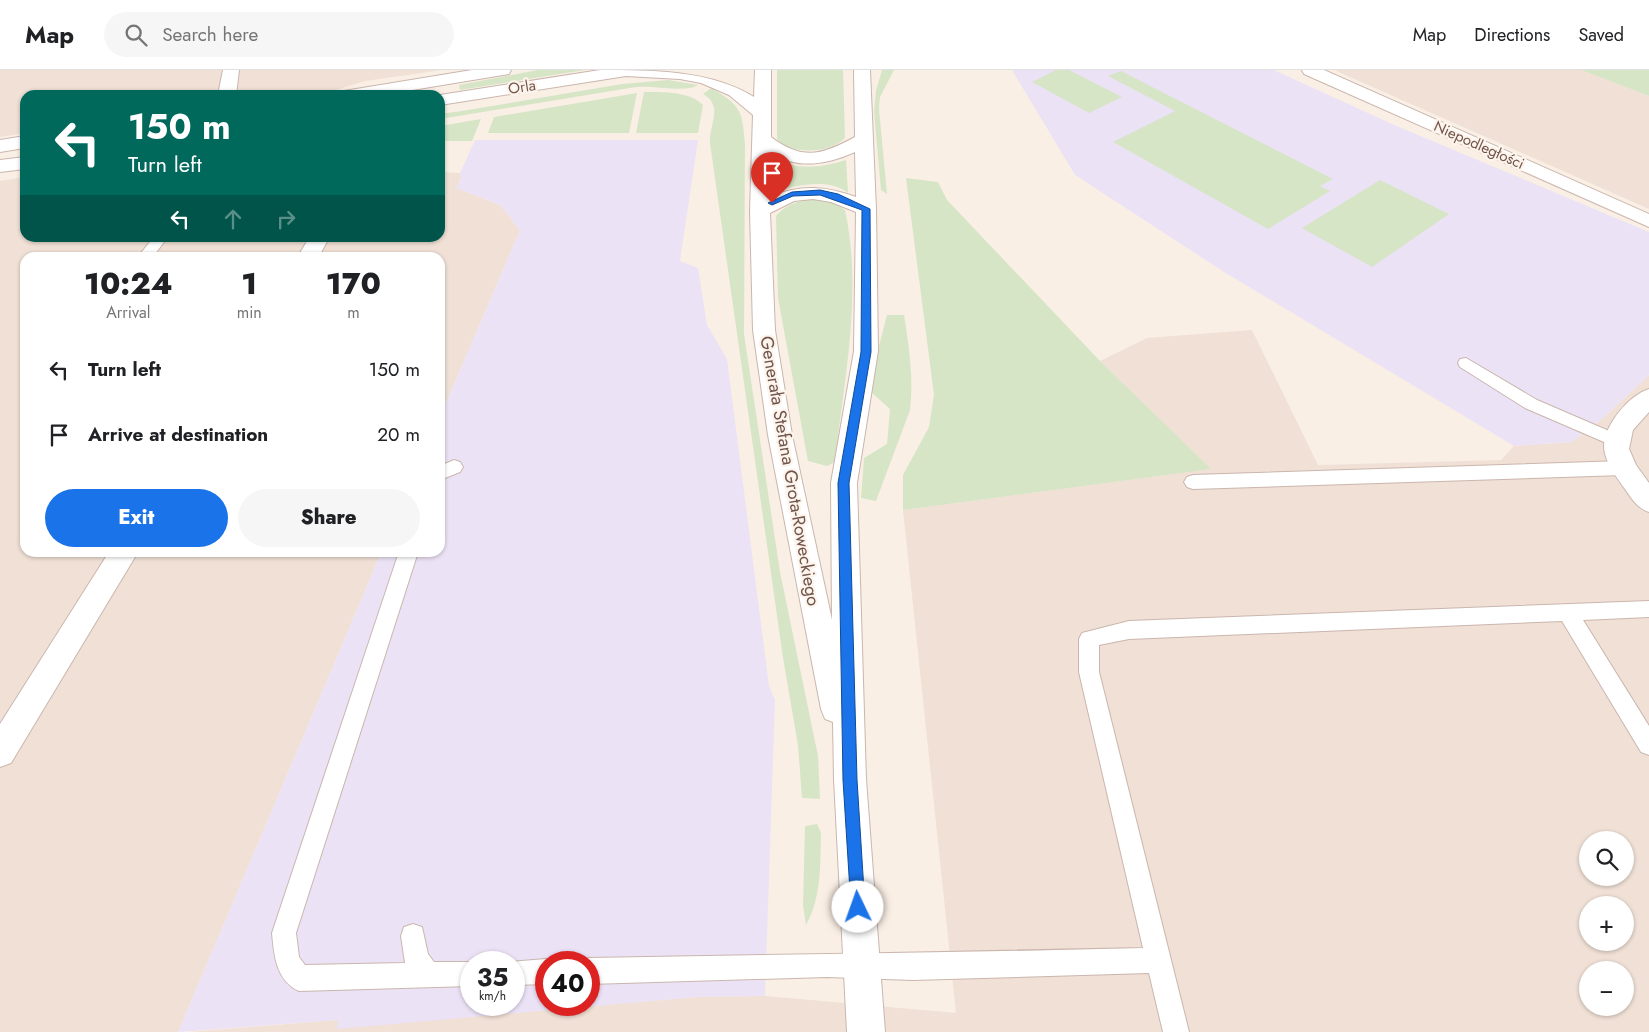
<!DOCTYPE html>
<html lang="en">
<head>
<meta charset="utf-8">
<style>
	body { margin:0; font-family:Jost,sans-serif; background:#f6f6f6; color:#202124; height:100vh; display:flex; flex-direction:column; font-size:19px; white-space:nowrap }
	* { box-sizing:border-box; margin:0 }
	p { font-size:16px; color:#757577 }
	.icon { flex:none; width:28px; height:28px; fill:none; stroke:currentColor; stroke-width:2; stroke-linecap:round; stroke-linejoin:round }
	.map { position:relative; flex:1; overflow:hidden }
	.sheet { position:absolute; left:20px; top:182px; width:425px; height:305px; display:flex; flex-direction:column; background:#fff; border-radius:15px; box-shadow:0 1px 4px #0004 }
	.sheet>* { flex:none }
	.hud { position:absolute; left:20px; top:20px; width:425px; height:152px; border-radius:15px; box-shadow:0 1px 4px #0004; background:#00695c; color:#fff; overflow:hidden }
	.fabs { position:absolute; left:1579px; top:761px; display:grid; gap:10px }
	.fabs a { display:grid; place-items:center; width:55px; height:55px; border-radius:50%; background:#fff; box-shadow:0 1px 4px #0004; font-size:25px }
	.speed { position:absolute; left:460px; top:881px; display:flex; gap:10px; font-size:25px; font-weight:700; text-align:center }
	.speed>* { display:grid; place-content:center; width:65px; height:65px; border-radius:50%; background:#fff; box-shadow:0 1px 4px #0004; line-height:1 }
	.speed small { font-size:12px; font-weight:400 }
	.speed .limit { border:8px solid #d22; background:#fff; color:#111 }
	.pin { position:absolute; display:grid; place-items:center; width:42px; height:42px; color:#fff; margin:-51px -21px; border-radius:50% 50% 50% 0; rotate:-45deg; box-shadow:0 0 5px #0007 }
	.pin .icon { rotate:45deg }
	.me { position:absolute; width:55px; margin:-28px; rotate:357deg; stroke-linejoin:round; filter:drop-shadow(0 0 4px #0008) }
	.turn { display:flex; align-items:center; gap:18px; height:105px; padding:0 25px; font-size:22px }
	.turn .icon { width:65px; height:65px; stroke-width:2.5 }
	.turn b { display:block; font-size:35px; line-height:42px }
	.lanes { display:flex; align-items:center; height:48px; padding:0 25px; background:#0003; justify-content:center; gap:25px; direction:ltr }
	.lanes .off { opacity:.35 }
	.eta { display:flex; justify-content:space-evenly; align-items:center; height:85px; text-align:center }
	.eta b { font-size:30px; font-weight:800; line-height:35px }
	.cta { display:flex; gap:10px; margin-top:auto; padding:10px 25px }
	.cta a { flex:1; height:58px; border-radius:30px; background:#1a73e8; color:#fff; font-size:20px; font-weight:800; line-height:58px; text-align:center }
	.cta a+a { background:#f6f6f6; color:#202124 }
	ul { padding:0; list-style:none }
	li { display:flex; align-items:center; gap:15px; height:65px; padding:0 25px }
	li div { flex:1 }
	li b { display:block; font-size:19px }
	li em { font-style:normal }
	header { display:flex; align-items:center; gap:30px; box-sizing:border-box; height:70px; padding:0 25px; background:#fff; border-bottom:1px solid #e0e0e0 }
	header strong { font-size:24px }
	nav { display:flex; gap:28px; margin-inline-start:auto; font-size:18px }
	.search { width:350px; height:45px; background:#f6f6f6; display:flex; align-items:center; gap:12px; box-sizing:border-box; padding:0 18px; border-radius:28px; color:#757577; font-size:19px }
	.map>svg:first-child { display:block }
</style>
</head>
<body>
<header>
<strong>Map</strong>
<div class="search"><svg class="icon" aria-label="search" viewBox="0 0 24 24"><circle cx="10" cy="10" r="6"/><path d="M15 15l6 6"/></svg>Search here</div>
<nav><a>Map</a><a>Directions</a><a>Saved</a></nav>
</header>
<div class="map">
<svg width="1649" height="962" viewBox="0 0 1649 962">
	<rect width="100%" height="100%" fill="#faefe5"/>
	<g fill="#f0e0d5" fill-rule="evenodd">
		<path d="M0 0H442L365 11 336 20 299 25H25V63L0 67Z"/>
		<path d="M1334 0H1581L1649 26V139Z"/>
		<path d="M440 102 460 103 461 109 456 118 500 135 520 160 440 347V188H25V482L381 483 178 962H0V111L25 107V168H440Z"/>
		<path d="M1252 260 1318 395 1501 390 1514 376 1572 372 1603 348 1649 305V962H188L338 950V958L697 927 766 926 956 943 903 440 1210 399 1100 291 1147 268ZM1588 770H1625V808H1588ZM1588 835H1625V872H1588ZM1588 900H1625V938H1588Z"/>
	</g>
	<g fill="#ece2f6" fill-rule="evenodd">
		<path d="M1012 0H1274L1392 54 1649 162V305L1603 348 1572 372 1514 376 1224 202 1075 105Z"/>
		<path d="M475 70H698L680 191 698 198 707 255 727 289 769 616 775 630 765 926 697 927 337 959 338 950 178 962 381 483 440 482V347L520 160 500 135 456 118 461 109 460 103ZM471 892H514V935H471ZM546 892H589V935H546Z"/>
	</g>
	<g fill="#d6e5c6">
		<path d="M538 0H585L460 20 459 15Z"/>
		<path d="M777 0H843L845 68C831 83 791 86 777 69Z"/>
		<path d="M882 0H894L880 27 879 39 887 124 881 120 874 42 876 21Z"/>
		<path d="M1056 0H1069L1122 27 1089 43 1032 12Z"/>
		<path d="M1581 0H1649V26Z"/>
		<path d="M1121 1 1333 109 1320 116 1330 121 1268 159 1113 72 1175 41 1108 6Z"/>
		<path d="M668 10 698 15C686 23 652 15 636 17L440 49V44L462 41 622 14Z"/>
		<path d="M711 18C742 36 742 41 745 74L744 264 780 502 818 686 820 729 802 728 798 675 783 588 710 73C709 53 724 36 703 24Z"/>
		<path d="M644 22C663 22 689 21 703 35L698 63H636Z"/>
		<path d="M637 23 629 63H488L494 47Z"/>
		<path d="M481 49 472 71H440V56Z"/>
		<path d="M775 89C797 100 823 98 846 90L848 123C830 108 795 115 775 122Z"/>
		<path d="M906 108 938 112 947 130 1100 291 1211 399 903 440V405L929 357 934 325Z"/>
		<path d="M1380 110 1449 144 1372 197 1302 158Z"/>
		<path d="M815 129 832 132 845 140C863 222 844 309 835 392L827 396 808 391 778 228 776 146C788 133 798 131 815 129Z"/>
		<path d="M887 245H904C909 277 914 309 910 340L876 431 861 428 864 388 887 374 890 339 870 321 872 303Z"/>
		<path d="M817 754 821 763C820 795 822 826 806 855L803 835 805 756Z"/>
	</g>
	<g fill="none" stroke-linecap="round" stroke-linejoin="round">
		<g stroke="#cab6ad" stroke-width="2">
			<g id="service">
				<path d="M153 168H167L152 188H137Z"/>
				<path d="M1466 288 1537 330 1623 367 1626 371 1623 375 1617 377 1611 375 1525 338 1460 297 1458 293 1460 289Z"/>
				<path d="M454 390 460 392 463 397 460 402 440 410V396Z"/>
				<path d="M1623 391 1629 393 1632 398 1629 403 1623 405 1193 419 1187 417 1184 412 1187 407 1193 405Z"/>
				<path d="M399 482H418L296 863 299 887 305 895 405 893 401 866 404 857 413 854 422 857 428 884 434 892H474H471V916L299 921C276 911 274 885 272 863Z"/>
				<path d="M1649 531V547L1583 550 1649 656V685L1641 682 1562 551 1129 569 1099 575V602L1189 962H1163L1149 903 913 910 827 907 589 914V892H580L589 888C774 884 958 883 1143 878L1079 602V569L1082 563 1129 551Z"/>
				<path d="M546 889 553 892H546V914L514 915V892H509Z"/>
			</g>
		</g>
		<g stroke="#cab6ad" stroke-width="2">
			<g id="minor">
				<path d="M223 0H239L236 25H218Z"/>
				<path d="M1302 0H1324L1649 144V157L1304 4Z"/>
				<path d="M309 168H329L318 188H297Z"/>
				<path d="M1649 319V342L1633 360 1629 379 1636 395 1649 413V442C1637 438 1632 429 1625 419 1617 408 1605 392 1604 378 1603 356 1629 325 1649 319Z"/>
				<path d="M109 482H138L11 693 0 697V654Z"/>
			</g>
		</g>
		<g stroke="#cab6ad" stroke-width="2">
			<g id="tertiary">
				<path d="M472 0H511L509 4 503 5 382 25H341L344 21 350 20Z"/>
				<path d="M600 0C652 0 711 0 754 27L755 0H771V67C803 91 822 85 855 67L854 0H870L876 139 878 281 857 413 866 709 885 962H847L834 709 833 652 825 649 821 639 768 365 753 260 750 141 753 45 729 25 701 13 680 9 626 6 440 35V25ZM855 82 856 127C826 116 800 114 770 127L771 84C799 99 826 95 855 82ZM813 129 831 132 856 142 854 281 831 413 832 550 792 365 775 260 770 143 794 131Z"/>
				<path d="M25 66V78L0 82V70Z"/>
				<path d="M25 87V99L0 102V90Z"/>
			</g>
		</g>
		<use href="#service" fill="#fff" fill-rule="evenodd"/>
		<use href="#minor" fill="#fff" fill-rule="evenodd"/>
		<use href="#tertiary" fill="#fff" fill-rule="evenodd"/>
	</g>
	<path fill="#1a73e8" stroke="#114b97" d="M820 120 838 124 870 139 871 282 849 413 857 710 865 837 863 842 858 844 853 842 851 837 843 710 838 413 861 282 862 140 820 125 793 126 772 135 768 133 792 122Z"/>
	<g text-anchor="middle" stroke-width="4.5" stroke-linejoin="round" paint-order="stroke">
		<g font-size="15" fill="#70554d" stroke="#fdf4eb">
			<text transform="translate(522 17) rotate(-9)" y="5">Orla</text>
			<text transform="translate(1479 75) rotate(24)" y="5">Niepodległości</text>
		</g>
		<g font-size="18" fill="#70554d" stroke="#fdf4eb">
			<text transform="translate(790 401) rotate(80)" y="6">Generała Stefana Grota-Roweckiego</text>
		</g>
	</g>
</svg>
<div class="fabs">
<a><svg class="icon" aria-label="search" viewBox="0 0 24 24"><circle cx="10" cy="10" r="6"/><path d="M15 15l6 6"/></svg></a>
<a>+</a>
<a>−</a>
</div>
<div class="speed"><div>35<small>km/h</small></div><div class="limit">40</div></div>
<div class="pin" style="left:772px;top:133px;background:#d93025"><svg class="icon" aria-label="arrive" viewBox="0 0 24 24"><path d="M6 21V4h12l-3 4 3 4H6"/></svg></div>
<svg class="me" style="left:858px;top:837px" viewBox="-20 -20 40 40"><circle r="19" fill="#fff"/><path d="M0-13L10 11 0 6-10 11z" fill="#1a73e8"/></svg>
<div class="hud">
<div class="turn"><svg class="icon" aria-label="left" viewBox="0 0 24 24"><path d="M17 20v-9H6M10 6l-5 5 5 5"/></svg><div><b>150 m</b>Turn left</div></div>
<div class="lanes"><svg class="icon" aria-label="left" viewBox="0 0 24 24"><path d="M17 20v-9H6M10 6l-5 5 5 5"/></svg><svg class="icon off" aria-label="ahead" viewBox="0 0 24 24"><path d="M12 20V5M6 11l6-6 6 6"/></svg><svg class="icon off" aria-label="right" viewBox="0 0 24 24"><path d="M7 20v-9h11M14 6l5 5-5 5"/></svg></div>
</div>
<section class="sheet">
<div class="eta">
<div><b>10:24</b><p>Arrival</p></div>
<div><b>1</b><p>min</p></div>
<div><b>170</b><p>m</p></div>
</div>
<ul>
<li><svg class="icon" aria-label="left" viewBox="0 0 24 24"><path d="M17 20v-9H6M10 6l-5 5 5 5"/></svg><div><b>Turn left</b></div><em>150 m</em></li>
<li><svg class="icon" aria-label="arrive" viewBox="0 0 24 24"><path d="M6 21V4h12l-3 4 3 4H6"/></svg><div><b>Arrive at destination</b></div><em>20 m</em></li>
</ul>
<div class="cta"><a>Exit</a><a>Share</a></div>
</section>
</div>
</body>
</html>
